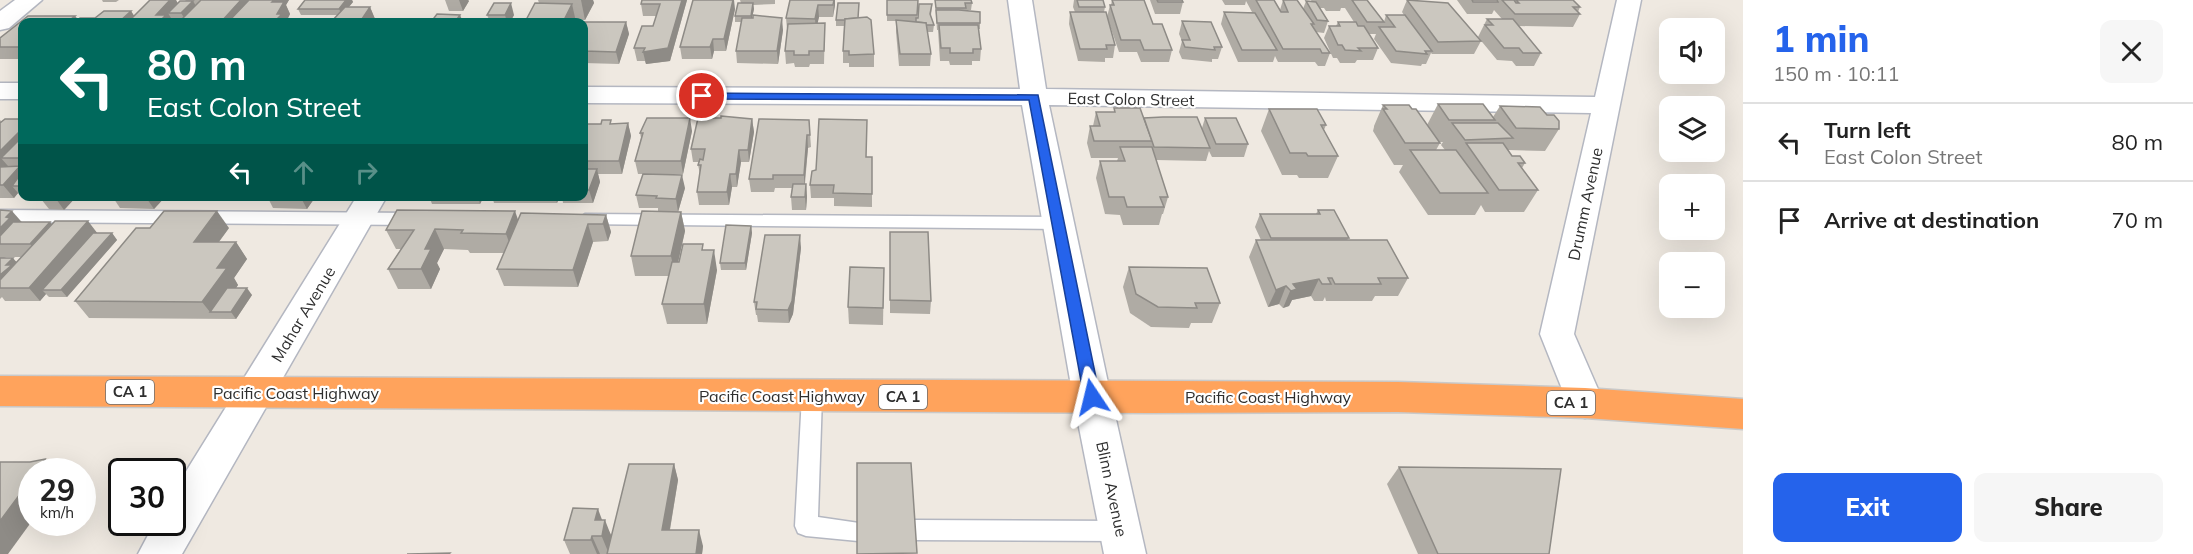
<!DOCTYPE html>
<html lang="en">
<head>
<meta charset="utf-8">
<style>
	body { margin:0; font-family:Mulish,sans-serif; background:#f6f6f6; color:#222; height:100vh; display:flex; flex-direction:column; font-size:22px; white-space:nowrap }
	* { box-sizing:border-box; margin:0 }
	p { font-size:20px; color:#767676 }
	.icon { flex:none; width:33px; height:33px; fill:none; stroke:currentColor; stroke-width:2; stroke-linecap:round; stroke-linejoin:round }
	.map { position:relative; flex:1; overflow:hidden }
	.side { display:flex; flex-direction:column; background:#fff; width:450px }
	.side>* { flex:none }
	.hud { position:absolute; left:18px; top:18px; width:570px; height:183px; border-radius:12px; box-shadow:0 6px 24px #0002; background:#00695c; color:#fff; overflow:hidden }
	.tools { position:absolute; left:1659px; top:18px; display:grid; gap:12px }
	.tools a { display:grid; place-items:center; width:66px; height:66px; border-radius:12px; background:#fff; box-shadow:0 6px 24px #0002; font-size:30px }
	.speed { position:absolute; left:18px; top:458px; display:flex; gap:12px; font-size:30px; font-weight:700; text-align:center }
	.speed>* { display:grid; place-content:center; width:78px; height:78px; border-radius:50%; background:#fff; box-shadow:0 6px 24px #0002; line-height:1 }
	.speed small { font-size:15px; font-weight:400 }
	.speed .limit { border:3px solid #111; border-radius:9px; background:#fff; color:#111 }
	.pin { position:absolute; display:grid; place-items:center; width:51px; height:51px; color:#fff; margin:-26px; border:3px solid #fff; border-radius:50%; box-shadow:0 2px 6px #0007 }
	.me { position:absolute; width:66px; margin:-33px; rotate:350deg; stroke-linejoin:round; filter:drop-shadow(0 0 4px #0008) }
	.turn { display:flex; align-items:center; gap:21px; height:126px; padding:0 30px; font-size:27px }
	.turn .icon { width:78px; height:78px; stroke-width:2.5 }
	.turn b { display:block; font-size:42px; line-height:51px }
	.lanes { display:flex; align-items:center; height:57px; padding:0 30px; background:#0003; justify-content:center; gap:30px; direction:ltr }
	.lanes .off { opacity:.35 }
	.round { display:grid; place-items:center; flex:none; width:63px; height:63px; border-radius:12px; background:#f6f6f6 }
	.summary { display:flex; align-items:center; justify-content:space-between; height:102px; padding:0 30px }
	h1 { font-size:36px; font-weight:800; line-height:45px; color:#2563eb }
	.primary-button { display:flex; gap:12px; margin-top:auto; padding:12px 30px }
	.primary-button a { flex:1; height:69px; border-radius:12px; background:#2563eb; color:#fff; font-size:24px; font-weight:800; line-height:69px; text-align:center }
	.primary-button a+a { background:#f6f6f6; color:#222 }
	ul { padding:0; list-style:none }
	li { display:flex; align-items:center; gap:18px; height:78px; padding:0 30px; border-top:2px solid #e0e0e0 }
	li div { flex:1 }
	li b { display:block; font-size:22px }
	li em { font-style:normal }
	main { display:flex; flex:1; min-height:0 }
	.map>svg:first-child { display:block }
</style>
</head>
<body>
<main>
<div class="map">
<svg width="1743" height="554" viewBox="0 0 1743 554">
	<rect width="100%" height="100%" fill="#efe9e1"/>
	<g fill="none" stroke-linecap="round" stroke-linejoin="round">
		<g stroke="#b4b7c1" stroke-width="3">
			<g id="lane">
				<path d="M0 210 416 213 424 219 416 225 0 222Z"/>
				<path d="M585 214 1060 217 1068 223 1060 229 579 224 577 220Z"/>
				<path d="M812 388 819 390 822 396 818 517 866 524 869 531 866 538 858 541 806 536 798 533 795 526 802 396 805 390Z"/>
				<path d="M914 520 1120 521 1128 524 1131 531 1128 538 1120 541 914 540 906 537 903 530 906 523Z"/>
			</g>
		</g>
		<g stroke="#b4b7c1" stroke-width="3">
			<g id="street">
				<path d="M15 0H42L9 28 0 30V11Z"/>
				<path d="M1008 0H1032L1046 89 1595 97 1617 0H1641L1574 334 1604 403 1598 414 1585 418 1572 414 1540 334 1591 113 1049 105 1111 397 1105 407 1092 412 1079 407 1073 397 1022 105 584 103V87L1020 89Z"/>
				<rect x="0" y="83" width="22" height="16"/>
				<path d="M357 196H387L182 554H138L155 522H172V494Z"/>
			</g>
		</g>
		<g stroke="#b4b7c1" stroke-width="3">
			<path id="secondary" d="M1092 382 1105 387 1111 397 1146 554H1104L1073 397 1079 387Z"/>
		</g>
		<g stroke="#c9c9c9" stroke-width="3">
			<path id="highway" d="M0 376 1398 382 1585 388 1743 399V429L1585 418 1398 412 1149 413 0 406Z"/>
		</g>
		<use href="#lane" fill="#fff" fill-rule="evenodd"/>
		<use href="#street" fill="#fff" fill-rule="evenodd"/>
		<use href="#secondary" fill="#fff" fill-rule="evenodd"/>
		<use href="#highway" fill="#ffa35c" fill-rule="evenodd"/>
	</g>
	<g fill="#afaba4" fill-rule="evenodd">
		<path d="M102 0H119L116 2H103Z"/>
		<path d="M150 0H176L178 4 180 1H186L185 0H289L286 5 290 14 286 22H174L171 18 169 21 170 22H22V59H0V38L28 16H75L78 20 80 18H95L104 11H131L134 16Z"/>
		<path d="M305 0H352L353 2 349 7H370L375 19 372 22H331L337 15H301L298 9Z"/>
		<path d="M445 0H468L469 1 463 11H449Z"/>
		<path d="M538 0H593L594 3 585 20H576V22L539 3Z"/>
		<path d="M642 0H687L670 61 646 64 645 61H637L634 48 653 26 656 16H643L641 4Z"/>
		<path d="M740 0H775V4L753 5 754 9 752 18 783 30 778 64 737 63 736 51 742 22H735V16L741 3Z"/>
		<path d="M790 0 835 5 833 17H819L817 23H825L824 64H810L809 67H795L794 63 786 64 785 51 787 29 786 18Z"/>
		<path d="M887 0H918L917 18 932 4 931 16 934 25 933 32H927L931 54 930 66H899L896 32V21H887Z"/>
		<path d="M935 0 972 3 971 10H966V11L980 23V29H978L981 49 980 61H972V65H950L949 61H940L938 30H937Z"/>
		<path d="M1074 0H1103L1105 7 1104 12 1115 45 1113 58H1105V62L1078 61 1069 24 1070 12H1075L1073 7Z"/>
		<path d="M1112 0 1153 24 1172 50 1169 62H1141L1137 52H1119L1107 17 1110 5H1111Z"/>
		<path d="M1150 0H1182L1183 2 1180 14H1155Z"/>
		<path d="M1222 0H1274L1280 10 1283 0 1303 9 1306 1 1312 2 1311 0H1367L1384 22 1386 15H1404L1402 12 1407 0 1481 41 1474 54H1432L1431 53 1426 64H1422L1421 66 1391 63 1374 39 1376 34H1369L1378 48 1373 60H1357L1355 63H1340L1337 58H1333L1324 38 1329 26H1336L1338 22H1354L1345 8H1341L1340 11H1326L1324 8H1320L1328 21 1324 33 1316 32 1330 53 1325 66H1318L1315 62H1278L1275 56 1273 62H1238L1221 24 1224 12H1252L1246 1 1245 5H1225Z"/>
		<path d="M1457 0H1573L1580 7 1578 12 1580 14 1573 27 1519 26 1541 53 1534 66H1516L1512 61 1497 60 1478 37 1487 19H1502L1494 10 1492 14H1467Z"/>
		<path d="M859 3 858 18 874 54V67H849V63H843V51L844 26H836V20Z"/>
		<path d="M735 9 726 51H714L712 59H682L680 47Z"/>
		<path d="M487 15H514L510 22H490Z"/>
		<path d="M1182 21 1222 47 1218 59H1212V62L1182 59 1179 52 1182 41 1179 34Z"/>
		<path d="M584 22H626L629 34 619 64 584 63Z"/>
		<path d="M1438 104 1493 117 1500 106 1559 129 1545 151 1508 150 1512 156 1525 163 1522 168 1538 190 1524 212H1485L1481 205 1475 215H1428L1399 172 1403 165H1394L1373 131 1374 127V126L1383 105 1412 109 1427 125ZM1439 142H1443L1441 145 1445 150H1436L1440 143Z"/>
		<path d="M1114 108 1144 119 1202 128 1205 118 1248 144 1244 157H1212L1209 151 1206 161 1156 160 1168 197 1163 214H1162L1159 225H1123L1120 215 1105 214 1096 178 1100 161H1117L1118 158H1091L1087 143 1090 126H1093L1096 112H1114Z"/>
		<path d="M1269 109 1326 125 1324 130 1338 156 1328 178H1299L1297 175H1282L1261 131Z"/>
		<path d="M22 119V196H77L64 210 49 209 41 199 23 198 18 193 14 198H0V120L2 122Z"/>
		<path d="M752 119 754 132 749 162H741L737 187H732L729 205H699L697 192 700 174 698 165 699 162H693L691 149Z"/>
		<path d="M809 120 811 147 808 148 805 184H806L807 197 806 210H792L791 197 792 188H775L774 192H751L749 179Z"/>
		<path d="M628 123 631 136 622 174H598L600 182 593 203H563L562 196H584V129L612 124Z"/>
		<path d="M692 131 683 174H638L635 161 641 138 640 133Z"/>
		<path d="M866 157H872V207L834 206V198H811L810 185 816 170Z"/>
		<path d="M685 188 678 212H681L685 231 678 262 704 250 717 270 707 324H667L662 304 669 276H635L631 256 658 211V208H639L636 195Z"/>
		<path d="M112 196H166L154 209 120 208Z"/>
		<path d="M180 196H217L180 197Z"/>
		<path d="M267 196H316L307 209 273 208Z"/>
		<path d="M429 196H484L480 204H432Z"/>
		<path d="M492 196H560L557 203H494Z"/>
		<path d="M0 210 22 222 52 224 97 233H112L117 240 67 297H49L46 294 40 301H5L2 297 0 299ZM4 257H21L17 262Z"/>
		<path d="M1318 210 1349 238 1347 240 1408 278 1398 296H1375L1372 301H1326L1325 297 1323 301H1314L1311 296 1292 300 1289 306 1283 308 1279 304 1268 307 1249 257 1256 240H1261L1255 227 1260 214H1316Z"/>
		<path d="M606 215 611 232 608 241 593 242 578 287 504 286 497 269 504 253H470L468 250 444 249 437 263 440 269 431 289H398L388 269 401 249H396L386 230 518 220Z"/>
		<path d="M751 226 752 233 746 270H721L720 263Z"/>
		<path d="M229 228 219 242H236L247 259 234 278 238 285 236 288 252 295 236 319 89 318 75 301Z"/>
		<path d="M890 232 931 301 930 314 890 313Z"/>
		<path d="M801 248 793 314 789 323 758 322 757 315H756L754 302Z"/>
		<path d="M1129 267 1220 303 1212 323H1191L1189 328 1151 327 1130 313 1123 287Z"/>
		<path d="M884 268 883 325 849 324 848 307Z"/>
		<path d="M674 464 678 480 670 530 703 546 702 554H570L564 540 602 520 612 536Z"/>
		<path d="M1399 467 1549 554H1418L1387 484Z"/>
	</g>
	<g fill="#8e8b86">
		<path d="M170 0H176L180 8 168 13 171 18 169 21 170 22H160L156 15Z"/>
		<path d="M241 0H249L238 22H221Z"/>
		<path d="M274 0H289L286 5 290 14 286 22H274L272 2Z"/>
		<path d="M346 0H352L353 2 342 15 339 9Z"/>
		<path d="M459 0H468L469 1 463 11Z"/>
		<path d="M581 0H593L594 3 585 20Z"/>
		<path d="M682 0H687L670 61 646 64 643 52Z"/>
		<path d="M733 0H734L735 9 726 51 724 39Z"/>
		<path d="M834 0H835V5L833 17Z"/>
		<path d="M193 1 200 13 187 22 181 13Z"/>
		<path d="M511 3 514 15 510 22H507L505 15Z"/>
		<path d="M753 3 754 9 751 22V16Z"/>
		<path d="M572 4 576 22H563Z"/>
		<path d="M818 5 819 17 816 31 815 19Z"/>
		<path d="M370 7 375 19 372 22H360Z"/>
		<path d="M131 11 138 22H119Z"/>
		<path d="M460 15 463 22H455Z"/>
		<path d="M75 16 80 22H67Z"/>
		<path d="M782 18 783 30 778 64 777 51Z"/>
		<path d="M626 22 629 34 619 64 616 52Z"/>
		<path d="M713 39 714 51 712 59 710 47Z"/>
		<path d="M690 118 692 131 683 174 681 161Z"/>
		<path d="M752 119 754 132 749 162 748 150Z"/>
		<path d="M628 123 631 136 622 174 619 161Z"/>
		<path d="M22 129V152L1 158 8 166 0 174V151Z"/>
		<path d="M807 135 808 148 804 188V175Z"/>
		<path d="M739 150 741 162 737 187 736 174Z"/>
		<path d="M20 166 22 169V186H12L18 193 14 198 3 185Z"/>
		<path d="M597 169 600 182 593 203 589 190Z"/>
		<path d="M730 174 732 187 729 205 727 192Z"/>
		<path d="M682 175 685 188 678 212 676 199Z"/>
		<path d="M806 184 807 197 806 210 805 197Z"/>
		<path d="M54 196H77L64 210Z"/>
		<path d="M145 196H166L154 209Z"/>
		<path d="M300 196H316L307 209Z"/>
		<path d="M478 196H484L480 204Z"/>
		<path d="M555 196H560L557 203Z"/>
		<path d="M12 211 27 228 0 244V228L6 217Z"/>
		<path d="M217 211 229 228 206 259 194 242Z"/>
		<path d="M515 211 522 231 513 253 506 234Z"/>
		<path d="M681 212 685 231 675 276 671 256Z"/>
		<path d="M606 215 611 232 608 241 603 224Z"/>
		<path d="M88 221 98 234 42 290 46 294 40 301 29 288Z"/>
		<path d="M50 222 61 235 41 257 30 244Z"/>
		<path d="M588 224 593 242 578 287 573 270Z"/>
		<path d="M751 226 752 233 746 270 745 263Z"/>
		<path d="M435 229 444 249 437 263 440 269 431 289 421 269 425 249Z"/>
		<path d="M112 233 117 240 67 297 61 290Z"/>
		<path d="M800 235 801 248 793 314 789 323 788 310Z"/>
		<path d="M236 242 247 259 234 278 238 285 220 312H210L202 302 217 268Z"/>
		<path d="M714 250 717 270 707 324 704 304Z"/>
		<path d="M13 258 24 271 0 288V275L6 265Z"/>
		<path d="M1319 279 1311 296 1292 300 1289 306 1283 308 1293 284Z"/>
		<path d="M1286 286 1279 304 1268 307 1276 290Z"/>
		<path d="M247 288 252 295 236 319 231 312Z"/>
		<path d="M45 459 59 471H36Z"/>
		<path d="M674 464 678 480 667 546 662 530Z"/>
		<path d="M32 478V521L8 554H0V521Z"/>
		<path d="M598 509 604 525 605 520 612 538 609 554 595 520Z"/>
		<path d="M699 530 703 546 702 554H696Z"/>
		<path d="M592 536 600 554H597L591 540Z"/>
	</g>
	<g fill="#cbc7bf" stroke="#8e8b86" stroke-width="1.5">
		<path d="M150 0H170L156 15H166L160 21H165L164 22H128Z"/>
		<path d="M201 0H241L221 22H179Z"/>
		<path d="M249 0H274L272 2H284L277 14H282L274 22H228Z"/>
		<path d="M305 0H346L339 9H298Z"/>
		<path d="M642 0H682L668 48 643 52 645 48H634L642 26H653L660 4H641Z"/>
		<path d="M693 0H733L724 39H713L710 47H680Z"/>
		<path d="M790 0H834L833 5H818L815 19 786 18Z"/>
		<path d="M887 0H918L917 15H887Z"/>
		<path d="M935 0H971L972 3H965L966 8H936Z"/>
		<path d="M1077 0H1103L1105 7H1079Z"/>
		<path d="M1112 0H1144L1153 24H1162L1172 50H1144L1140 40H1121L1110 5H1114Z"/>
		<path d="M1157 0H1182L1183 2H1158Z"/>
		<path d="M1256 0H1274L1281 12H1288L1283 0H1297L1314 24H1311L1330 53H1322L1320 49H1283Z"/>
		<path d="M1352 0H1367L1384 22H1367Z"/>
		<path d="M1407 0 1448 3 1481 41 1438 42Z"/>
		<path d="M1472 0H1497L1498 2H1473Z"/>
		<path d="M1502 0H1514L1516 3H1519L1516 0H1573L1580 7H1573L1580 14H1515Z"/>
		<path d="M180 1H193L181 13H168Z"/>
		<path d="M1306 1 1316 2 1328 21 1317 20Z"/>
		<path d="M494 3H511L505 15H487Z"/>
		<path d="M535 3 572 4 563 22H525Z"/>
		<path d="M738 3H753L751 16H735Z"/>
		<path d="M838 3H859L858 18 845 19V20H836Z"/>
		<path d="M919 4H932L930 14 934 25H926V23L916 22V18H918Z"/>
		<path d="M345 7H370L360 22H331Z"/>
		<path d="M936 10H959L980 12V23H937Z"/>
		<path d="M104 11H131L119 22H75L80 18H95Z"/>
		<path d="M1070 12H1106L1115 45H1106L1107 49H1080Z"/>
		<path d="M1224 12 1255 13 1277 50H1242Z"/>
		<path d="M437 14 460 15 455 22H475H431Z"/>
		<path d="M753 15 782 18 777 51H736L742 18H753Z"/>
		<path d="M1386 15H1405L1432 51H1425L1427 54 1396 51 1379 27H1395Z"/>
		<path d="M28 16H75L67 22H22V47H0V38Z"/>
		<path d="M867 17 871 20 874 54 849 55V51H843L845 19Z"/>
		<path d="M1487 19H1513L1541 53H1523L1519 48H1504L1485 25H1493Z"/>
		<path d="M382 20H426L424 22H380Z"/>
		<path d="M896 20 926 23 931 54H900Z"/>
		<path d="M1182 21 1211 22 1222 47H1214L1215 50 1185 47 1182 40H1190Z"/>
		<path d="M583 22H626L616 52 584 51Z"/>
		<path d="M1338 22H1356L1358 26H1364L1378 48H1358L1361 51 1345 50 1342 45H1338L1329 26H1340Z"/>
		<path d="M825 23 824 51H809V55H794V51H785L788 24Z"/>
		<path d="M939 25H978L981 49H973V53H950V48H941Z"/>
		<path d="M1438 104H1483L1495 120H1449Z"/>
		<path d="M1383 105H1409L1412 109H1416L1440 143H1405L1383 109H1387Z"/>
		<path d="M1500 106 1540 107 1547 115H1554L1559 121V129L1516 128Z"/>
		<path d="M1114 108H1140L1152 141H1094L1090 126H1100L1096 112H1115Z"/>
		<path d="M1269 109H1317L1326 125H1321L1338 156H1308L1306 153H1290Z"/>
		<path d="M721 116 752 119 748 150H739L736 174H730L727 192H697L701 165H698L700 159 703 160 705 149H691L698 118H721Z"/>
		<path d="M1163 117H1197L1210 148 1154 147 1144 118Z"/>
		<path d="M647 118H690L681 161H635L643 133H640Z"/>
		<path d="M1205 118H1236L1248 144H1216Z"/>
		<path d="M5 119H22V129L0 151V123Z"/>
		<path d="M759 119 809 120 810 135H807L804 175H773V179H749Z"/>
		<path d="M819 119 867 120 866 157H872V194L833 193 834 185H810L812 171 816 170Z"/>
		<path d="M602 120H611L610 124 628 123 619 161H584V129L585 124H601Z"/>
		<path d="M1452 123H1498L1513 138 1465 140Z"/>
		<path d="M22 137V158H1Z"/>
		<path d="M1466 143H1503L1512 156H1520L1525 163H1518L1538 190H1499Z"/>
		<path d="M1120 147H1152L1168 197H1160L1164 207H1127L1124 197H1109L1100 161H1125Z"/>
		<path d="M1410 150H1456L1488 193H1440Z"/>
		<path d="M20 166 3 185H0V167Z"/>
		<path d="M584 169H597L589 190H584Z"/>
		<path d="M22 172V186H12Z"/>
		<path d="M643 174 682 175 676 199 656 198 657 196 636 195Z"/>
		<path d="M793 184H806L805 197H791Z"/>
		<path d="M0 210 12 211 6 217 10 218 0 228Z"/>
		<path d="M397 210 515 211 506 234 461 233 463 230 435 229 425 249H431L421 269H388L414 230H386Z"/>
		<path d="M1318 210H1334L1349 238H1271L1260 214H1320Z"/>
		<path d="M164 211H217L194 242H236L217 268H227L202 302 75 301 136 228H150Z"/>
		<path d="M642 211 681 212 671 256H631Z"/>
		<path d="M521 213 606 215 603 224H588L573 270 497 269Z"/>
		<path d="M55 221H88L29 288H0V280Z"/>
		<path d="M13 222H50L30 244H0V236Z"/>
		<path d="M726 225 751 226 745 263H720Z"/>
		<path d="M890 232H928L931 301 890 300Z"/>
		<path d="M93 233H112L61 290H42Z"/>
		<path d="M765 235H800L792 301 788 310 756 309 757 302H754Z"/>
		<path d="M1256 240H1387L1408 278H1378L1381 284H1335L1332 278H1328L1331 284H1322L1319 279 1293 284 1297 289 1291 291 1286 286 1276 290Z"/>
		<path d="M683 244H703L702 250H714L704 304H662L672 262H679Z"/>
		<path d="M0 258H13L6 265H12L0 275Z"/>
		<path d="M850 267 884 268 883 308 848 307Z"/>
		<path d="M1129 267 1207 268 1220 303H1195L1197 308 1158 307 1136 294Z"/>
		<path d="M227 288H247L231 312H210Z"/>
		<path d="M45 459 36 471H32V478L0 521V462H30Z"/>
		<path d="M857 463H911L917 553 857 554Z"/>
		<path d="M629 464H674L662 530H699L696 554H607Z"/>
		<path d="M1399 467 1561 469 1549 554H1438Z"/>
		<path d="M573 508 598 509 595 520H605L602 536H592L591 540H564Z"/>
		<path d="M450 553 449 554H407H408Z"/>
	</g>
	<path fill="#2563eb" stroke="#184099" stroke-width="1.5" d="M698 93 1038 95 1100 397 1097 401 1092 403 1084 397 1029 100 702 99 697 96Z"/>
	<g text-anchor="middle" stroke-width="4.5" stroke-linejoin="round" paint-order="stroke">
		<g fill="#fff" stroke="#6d6d6d" stroke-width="1.5">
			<rect x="106" y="380" width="48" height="24" rx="4.5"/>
			<rect x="879" y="385" width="48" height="24" rx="4.5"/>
			<rect x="1547" y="391" width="48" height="24" rx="4.5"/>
		</g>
		<g font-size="15" font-weight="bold" fill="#2e2e2e">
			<text x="130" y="397">CA 1</text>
			<text x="903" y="402">CA 1</text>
			<text x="1571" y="408">CA 1</text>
		</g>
		<g font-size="16" fill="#2e2e2e" stroke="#fff">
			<text transform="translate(1131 99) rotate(1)" y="6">East Colon Street</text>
			<text transform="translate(1585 204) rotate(-78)" y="6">Drumm Avenue</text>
			<text transform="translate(303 314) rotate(-59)" y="6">Mahar Avenue</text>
			<text x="296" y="399">Pacific Coast Highway</text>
			<text x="782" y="402">Pacific Coast Highway</text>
			<text x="1268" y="403">Pacific Coast Highway</text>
			<text transform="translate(1112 489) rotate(78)" y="6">Blinn Avenue</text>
		</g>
	</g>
</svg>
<div class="tools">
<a><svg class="icon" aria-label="sound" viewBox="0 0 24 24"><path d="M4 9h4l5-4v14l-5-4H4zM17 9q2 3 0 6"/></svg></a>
<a><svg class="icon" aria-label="layers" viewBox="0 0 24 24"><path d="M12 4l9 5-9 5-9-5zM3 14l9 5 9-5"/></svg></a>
<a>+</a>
<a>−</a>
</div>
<div class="speed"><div>29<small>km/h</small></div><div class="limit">30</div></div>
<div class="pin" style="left:702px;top:96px;background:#d93025"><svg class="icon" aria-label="arrive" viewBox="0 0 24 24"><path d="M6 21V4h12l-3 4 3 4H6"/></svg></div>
<svg class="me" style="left:1092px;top:397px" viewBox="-20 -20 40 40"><path d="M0-17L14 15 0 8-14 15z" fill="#2563eb" stroke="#fff" stroke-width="4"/></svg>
<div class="hud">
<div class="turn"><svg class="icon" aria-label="left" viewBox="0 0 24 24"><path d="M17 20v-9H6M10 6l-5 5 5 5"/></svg><div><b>80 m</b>East Colon Street</div></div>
<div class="lanes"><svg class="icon" aria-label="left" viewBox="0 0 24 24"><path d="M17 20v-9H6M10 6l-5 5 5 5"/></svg><svg class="icon off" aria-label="ahead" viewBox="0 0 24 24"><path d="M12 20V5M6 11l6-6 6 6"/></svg><svg class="icon off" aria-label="right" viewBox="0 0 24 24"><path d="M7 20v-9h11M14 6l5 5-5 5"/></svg></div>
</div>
</div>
<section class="side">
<div class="summary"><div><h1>1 min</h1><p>150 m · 10:11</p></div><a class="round"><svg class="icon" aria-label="close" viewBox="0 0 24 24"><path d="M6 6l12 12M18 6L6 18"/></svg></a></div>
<ul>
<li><svg class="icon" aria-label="left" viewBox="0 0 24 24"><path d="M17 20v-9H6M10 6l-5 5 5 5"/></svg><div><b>Turn left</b><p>East Colon Street</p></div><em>80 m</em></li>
<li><svg class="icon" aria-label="arrive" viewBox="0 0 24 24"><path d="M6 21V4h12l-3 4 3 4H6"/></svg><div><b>Arrive at destination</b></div><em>70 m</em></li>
</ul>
<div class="primary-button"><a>Exit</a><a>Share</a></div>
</section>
</main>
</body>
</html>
